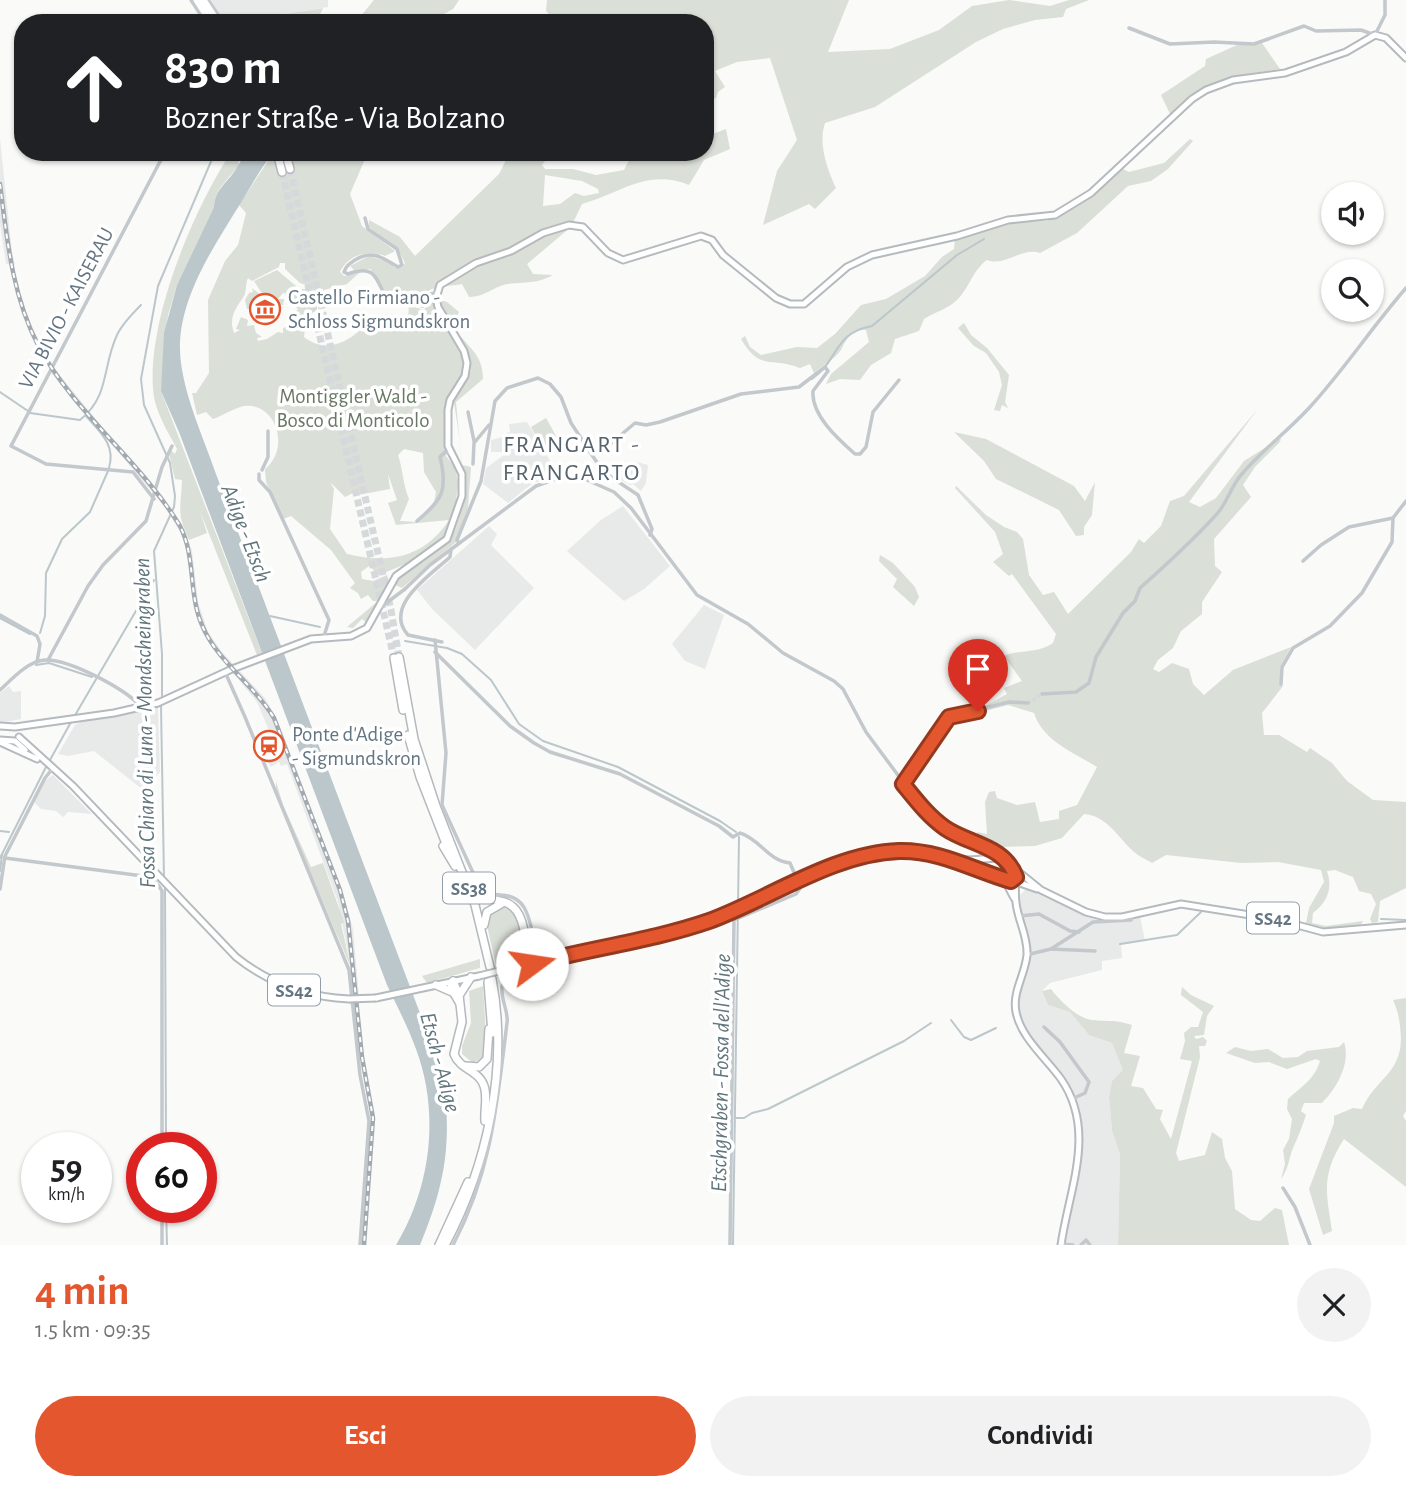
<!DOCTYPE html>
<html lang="it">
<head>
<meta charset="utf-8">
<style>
	body { margin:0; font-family:"Alegreya Sans",sans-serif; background:#f2f2f2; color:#202124; height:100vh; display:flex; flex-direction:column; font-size:26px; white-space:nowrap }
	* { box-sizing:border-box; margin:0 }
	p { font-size:23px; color:#757577 }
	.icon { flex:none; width:38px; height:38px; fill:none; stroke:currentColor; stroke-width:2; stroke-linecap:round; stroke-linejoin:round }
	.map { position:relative; height:1245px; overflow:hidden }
	.panel { display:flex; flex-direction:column; background:#fff; flex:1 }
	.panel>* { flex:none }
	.banner { position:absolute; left:14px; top:14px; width:700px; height:147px; border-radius:28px; box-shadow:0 2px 5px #0004; background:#202124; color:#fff; overflow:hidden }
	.tools { position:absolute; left:1321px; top:182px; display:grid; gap:14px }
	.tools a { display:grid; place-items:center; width:63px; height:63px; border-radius:50%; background:#fff; box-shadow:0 2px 5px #0004; font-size:35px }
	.speed { position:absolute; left:21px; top:1132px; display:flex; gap:14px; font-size:35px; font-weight:700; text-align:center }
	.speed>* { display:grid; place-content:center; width:91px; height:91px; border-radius:50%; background:#fff; box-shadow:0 2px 5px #0004; line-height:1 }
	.speed small { font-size:18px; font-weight:400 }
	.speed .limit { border:10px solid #d22; background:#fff; color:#111 }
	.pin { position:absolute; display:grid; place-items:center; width:60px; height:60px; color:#fff; margin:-72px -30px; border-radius:50% 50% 50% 0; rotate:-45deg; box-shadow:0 0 7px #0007 }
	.pin .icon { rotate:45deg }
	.me { position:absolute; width:77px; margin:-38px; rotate:76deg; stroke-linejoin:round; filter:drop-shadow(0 0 5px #0008) }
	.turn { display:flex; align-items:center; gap:24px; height:147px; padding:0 35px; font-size:32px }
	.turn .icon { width:91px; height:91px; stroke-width:2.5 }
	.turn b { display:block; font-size:49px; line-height:60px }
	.round { display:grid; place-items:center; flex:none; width:74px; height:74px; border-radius:37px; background:#f2f2f2 }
	.head { display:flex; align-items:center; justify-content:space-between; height:119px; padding:0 35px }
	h1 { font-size:42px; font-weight:700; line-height:52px; color:#e4572e }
	.button { display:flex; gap:14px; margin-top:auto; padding:14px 35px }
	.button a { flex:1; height:80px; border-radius:42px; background:#e4572e; color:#fff; font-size:28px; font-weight:700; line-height:80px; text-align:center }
	.button a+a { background:#f2f2f2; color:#202124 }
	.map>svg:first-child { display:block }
</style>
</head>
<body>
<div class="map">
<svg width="1406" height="1245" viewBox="0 0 1406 1245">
	<rect width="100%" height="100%" fill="#fafaf8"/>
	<g fill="#e8e9e9">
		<path d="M210 0H328V7L273 16 270 23H233L231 20H224Z"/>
		<path d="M0 139 12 252 15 265 6 264 0 224Z"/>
		<path d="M54 368 182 525 192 550 198 602 208 632 222 652 265 698 277 720 345 899 353 929 359 995 353 994 351 968 338 902 287 764 281 766 279 762 271 767 262 753 257 738 270 733 257 702 212 647 201 629 194 608 189 557 182 535 165 507 51 373Z"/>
		<path d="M527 422 559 476 533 483 508 503 483 484 486 468 508 452H491V440L506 436V433L510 432 509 424Z"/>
		<path d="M637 462 648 465 646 483 641 491 633 484 630 485 615 477 614 473 623 463 633 466Z"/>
		<path d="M623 506 670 566 644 589 624 601 567 551 601 520Z"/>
		<path d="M489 526 497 534 491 545 534 588 475 650 433 610 417 590Z"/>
		<path d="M704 605 724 615 705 669 685 661 672 644Z"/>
		<path d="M9 686 13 692 21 691V719L0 723V693Z"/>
		<path d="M158 707 160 772 147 787 142 789 94 751 68 756 58 754 75 725 82 721Z"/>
		<path d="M53 775 92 814 68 812 63 817 56 811 41 809 34 802 46 780Z"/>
		<path d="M1025 890H1035L1095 918 1123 920 1140 916 1145 941 1121 945 1122 958 1102 961V970L1050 983 1042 991 1048 1005 1070 1012 1089 1035 1112 1043 1124 1071 1112 1081 1109 1097 1112 1131 1120 1154 1118 1245H1064L1082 1152 1083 1136 1075 1103 1064 1080 1028 1033 1020 1017 1018 990 1030 952 1027 933 1019 906V896Z"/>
	</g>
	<g fill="#dadfd7" fill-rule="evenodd">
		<path d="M374 0H459L453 9 435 19 434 23H355Z"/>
		<path d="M547 0H849L828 52 890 49 939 30 972 6 1009 0 1050 6 1069 0H1089L1066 9 1063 17 1035 20 1003 29 976 42 875 107 825 123C818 144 827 169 836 188L815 209 809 204 763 225 777 171 797 140 770 58 737 62 715 71 725 87 718 92 716 98 707 102 705 23H557L546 11Z"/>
		<path d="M323 8 316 23H270L273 16Z"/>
		<path d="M1262 43 1280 69C1228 77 1209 76 1171 116L1161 95 1205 66 1206 59 1237 45Z"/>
		<path d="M726 129 730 149 704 160 689 185C646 168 620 194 582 204L571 227 527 264 533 274 553 275C538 284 524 282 507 284 493 287 484 297 469 297L462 284C452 286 436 286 428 291 419 296 404 309 392 302 384 297 379 277 370 269L354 270 350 266 369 256 389 262 395 268 403 267 405 263 398 249 369 227V220L400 237 415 256 499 174 510 152H552L542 165 545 169H573L596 175 624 170 633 152H705V137ZM545 175 582 181 598 189 599 193 584 196 575 193 560 204 543 206Z"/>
		<path d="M1190 139 1193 141 1168 169 1151 181 1128 186 1077 233 1040 253C1021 247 1005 267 987 260 972 271 970 287 957 300 948 309 935 312 924 319L919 331 895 339 891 353 871 365 860 380 840 379 826 384 831 374 869 342 866 330C852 328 846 340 841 350 836 358 822 366 814 373L810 364 800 368C769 356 761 372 741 339L745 336 750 347 761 355 797 347 817 348 835 334 861 305 886 299 925 276 942 257 954 249 955 238 1009 222 1046 221 1067 212 1121 168 1129 172 1164 163Z"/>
		<path d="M231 152H242L237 156 239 164C230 179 215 187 214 207L177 285 168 315 161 391 262 653 257 655 200 511 207 533 189 540C176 512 181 509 182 480L175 479 169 454 172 451 175 454 177 449C167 430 154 410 153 389 148 317 193 211 231 152Z"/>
		<path d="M274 152H368L350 194 362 226 395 251 385 256C368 249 348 255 340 272L344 276 360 272 347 284 324 290 305 329 304 337C328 356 353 340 371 319L368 329 398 325 408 320 409 305 424 310 431 298 464 357 465 370 460 382 446 401 445 415 446 456 456 469 458 485 454 516 445 537 413 561 379 575 369 566 361 572 362 579 373 581 387 575 389 581 367 623 362 619 353 628 347 627 378 601H373L368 595 361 599 358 593 350 588 355 583 331 550 291 516 283 519 266 482 265 469C291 448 276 402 244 406 234 408 222 416 213 419L206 412 197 415 192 393H196L209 373 208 300 225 261 238 245 246 213 239 205ZM280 263H285V269L300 283 306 285 305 289H299L287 300 298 309 296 311 301 316 294 323 283 328V333L278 332 267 339 258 341 257 338 262 337 256 333 254 325 247 326 248 320 241 317 236 329 240 330 234 333C228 316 237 307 244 296 247 290 245 284 248 278L252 281 279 267ZM404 449 423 453 424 472 436 492 434 503 418 522 400 521 409 499C403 485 403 470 398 455ZM388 474 397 500 388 503 396 525 449 520C424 558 389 564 347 554L330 529 334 489 330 482 345 497 355 492 358 495 390 489Z"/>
		<path d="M277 270 296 286 286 297 284 292 278 299H284L283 305H257L247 309 245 300 249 293 253 292 252 288 262 296H270L261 292 254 281Z"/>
		<path d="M440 300 447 302 459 312 456 318 460 319 454 328C467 347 483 353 483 379L456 402 462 465 471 467 468 508 456 542 402 588 395 585C399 567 416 569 427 559 433 553 442 548 448 541 474 510 459 435 453 397 458 390 465 383 469 375 479 357 446 320 440 300Z"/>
		<path d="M964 323 971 335 987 348 1009 375 1005 402 1008 408 1002 405 1000 411 994 410 1002 385 999 372 986 353 974 346 958 328Z"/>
		<path d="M1257 410 1189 502 1200 507 1216 498 1244 461 1281 438 1280 442 1255 467 1243 485 1251 497 1214 539 1215 566 1222 572 1202 602V614L1181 631 1173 648 1158 660 1153 669 1159 672 1172 663 1189 669 1193 684 1204 695 1233 670 1291 647 1280 667V682L1283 686 1262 713 1264 735H1279L1307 752 1310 748 1332 763 1347 781 1373 800 1406 802V888L1380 901 1378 922 1372 923 1370 919 1376 904 1371 894 1359 891 1353 877 1335 870 1327 871C1333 889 1327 902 1313 913L1312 923 1326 926 1363 921 1361 925 1328 929 1306 923 1309 908 1324 882 1321 870 1278 862 1241 863 1166 855 1152 863C1146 859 1138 856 1133 851 1117 836 1107 816 1084 814L1062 838 1035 846 1001 847 977 837V832L987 834 985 802 989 792 995 791 997 798 1017 805 1035 802 1040 822 1059 819V811L1077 805 1097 767C1073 752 1043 741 1034 713L1008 705 981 712 980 709 1007 694 1004 688 1022 681 1004 656C1021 649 1037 654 1053 643L1056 634 1012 574 1009 576 993 562 1003 554 995 532 955 488 956 486 986 515 1004 527 1017 532 1023 539 1029 575 1043 595 1054 592 1068 614 1131 552 1139 539 1144 543 1161 526 1170 501 1184 496Z"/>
		<path d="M546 418 560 443 545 452 531 427Z"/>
		<path d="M954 432 986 439 1074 486 1085 501 1095 482 1092 515 1084 527V535L1076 536 1059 510 996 479 984 461Z"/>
		<path d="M880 555 893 563 915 587 919 597 914 606 893 587 897 579 879 561Z"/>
		<path d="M276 781 283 805 311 867 323 863 344 922 341 924 351 968 276 791Z"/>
		<path d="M501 907C521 910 527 944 519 959L496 966 486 921 494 910Z"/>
		<path d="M480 959V968L427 983 422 976Z"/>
		<path d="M483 986 487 1051 483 1058 473 1063 462 1054V1046L471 1023 469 991Z"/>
		<path d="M1182 987 1191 995 1214 1006 1207 1016 1204 1035 1194 1036 1196 1039 1203 1037 1207 1041 1205 1046H1199L1200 1057 1176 1153 1179 1161 1205 1155 1212 1132 1222 1139 1225 1158 1232 1171 1235 1209 1251 1220 1260 1221 1275 1208 1282 1210 1289 1245H1118L1120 1154 1112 1131 1109 1097 1112 1081 1123 1070 1112 1043 1089 1035 1070 1012 1048 1005 1042 991 1051 989C1060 1001 1077 1018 1092 1020 1108 1022 1114 1019 1132 1025L1124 1053 1140 1056 1131 1086 1143 1088 1156 1109 1163 1110 1160 1119 1171 1139 1192 1061 1180 1059 1185 1041 1184 1033 1191 1027H1198L1203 1012 1181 995Z"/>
		<path d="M1406 998V1111L1403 1116 1406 1121V1187L1344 1139C1321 1175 1326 1191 1332 1231L1323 1235 1309 1189 1334 1123V1116L1353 1108 1362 1109C1375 1079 1401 1074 1401 1038 1400 1023 1399 1013 1393 1000Z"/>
		<path d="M1344 1042C1351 1063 1337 1088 1322 1103H1304L1301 1111 1306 1115C1302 1127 1298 1137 1293 1148 1288 1161 1289 1168 1281 1179L1285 1164 1283 1150 1289 1139 1292 1119 1287 1109 1288 1099C1302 1086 1314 1080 1320 1061L1316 1059 1287 1069 1269 1062 1255 1063 1226 1053 1235 1047 1251 1051 1268 1049 1283 1058 1298 1057 1307 1051 1339 1047Z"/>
	</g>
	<path fill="#bbc7cb" d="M246 152H274C261 167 252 185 242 201 213 248 173 305 181 363 186 401 204 439 216 474L443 1074C452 1142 446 1182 420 1245H396C431 1187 440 1113 416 1049 408 1027 397 1006 387 985L179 432 161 391 164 333 177 285 214 207C215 188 229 182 237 167 241 162 242 157 246 152Z"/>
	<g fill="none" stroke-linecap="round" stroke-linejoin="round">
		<g stroke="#bbc7cb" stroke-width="2">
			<path d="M320 23 322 20"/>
			<path d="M812 379C840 359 833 333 872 326L957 255 984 239"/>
			<path d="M0 392 28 411"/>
			<path d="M30 413 80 420C110 396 102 367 117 335 122 324 132 314 141 305"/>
			<path d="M86 416C100 432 116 445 109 468"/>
			<path d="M270 616 320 627"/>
			<path d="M0 618 30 634"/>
			<path d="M40 633 45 616 46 573 62 539 90 512 108 471"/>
			<path d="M405 641 447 648 462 654 491 680 519 724 543 741 618 767 720 821 736 832"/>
			<path d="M36 665 49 663 92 677"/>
			<path d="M162 699V654L154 551 174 507 175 496 170 463 144 405 141 379 158 286 215 152"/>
			<path d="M161 705 164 878"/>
			<path d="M74 717 154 580"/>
			<path d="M50 760 71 722"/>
			<path d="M0 831 9 832"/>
			<path d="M0 858 47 765"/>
			<path d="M0 871 2 855"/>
			<path d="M165 887 166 1148"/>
			<path d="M1381 919 1406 920"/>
			<path d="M1120 944 1177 935 1201 912"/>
			<path d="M951 1020 964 1037 971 1040 996 1028"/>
			<path d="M736 1118H744L752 1113 768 1109 904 1041 931 1023"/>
			<path d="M166 1208 167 1245"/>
			<path d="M733 1245 739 837"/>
		</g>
		<path stroke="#d5d9db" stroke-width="3.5" stroke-dasharray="3.5 2" stroke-linecap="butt" d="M1028 703 1042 694"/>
		<g stroke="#d5d9db" stroke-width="7" stroke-dasharray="7 3.5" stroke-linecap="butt">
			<path d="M290 169 391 610 399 657"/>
			<path d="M282 172 394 658"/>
			<path d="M493 967 495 978"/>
		</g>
		<g stroke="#b5babe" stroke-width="9">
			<g id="major">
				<path d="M0 726 15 727 114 713 158 703 232 669 311 639 351 636 367 628 396 576 447 539 462 496V474L448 446V410L450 400 465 376 467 363 464 351 438 307 436 298 440 285 476 263 511 251 543 233 569 225 583 227 608 253 623 260 701 236 712 240 723 255 776 298 790 304H804L847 267 872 255 957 236 1008 220 1055 215 1091 193 1192 99 1206 90 1233 80 1285 73 1346 52 1375 35 1386 38 1406 58"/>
				<path d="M19 737 73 786 236 957C270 984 306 997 349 999"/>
				<path d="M0 740 15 741 25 750"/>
				<path d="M0 742 37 759"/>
				<path d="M979 843 989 847 1004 859"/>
				<path d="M957 861 1037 889"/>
				<path d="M1011 866C1018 879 1014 889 1016 903 1018 921 1028 936 1027 955 1025 975 1012 992 1016 1012 1021 1038 1046 1058 1061 1079 1097 1131 1069 1189 1061 1245"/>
				<path d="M1004 879 1014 898"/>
				<path d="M513 968 680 930 731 913 849 861 879 853 899 851 969 860 998 858 1009 864 1041 890 1086 912 1105 917H1122L1181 904 1275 919 1323 932 1406 925"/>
				<path d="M376 998 479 976"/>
			</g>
		</g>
		<g stroke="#b4b9bd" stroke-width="10">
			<g id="highway">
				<path d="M197 0 212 23"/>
				<path d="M203 0 218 23"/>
				<path d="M277 152 282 172"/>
				<path d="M285 152 290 169"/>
				<path d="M399 657 414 739 436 806 475 905 490 967"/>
				<path d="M394 658 403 710"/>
				<path d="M408 735 420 777 448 849"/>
				<path d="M443 846 455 866"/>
				<path d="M471 886C481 905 500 895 513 907 523 915 528 942 524 954 521 961 515 965 509 969"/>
				<path d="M484 925 487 912 501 904"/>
				<path d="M525 946 535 956 552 959"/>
				<path d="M525 950 532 964"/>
				<path d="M453 981 459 995 462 1022 454 1054C460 1070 479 1070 484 1086 488 1097 484 1110 485 1121"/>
				<path d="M453 981 451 988 459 1002"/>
				<path d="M488 982 492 1033"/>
				<path d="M436 985 452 992"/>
				<path d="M460 994 471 977"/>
				<path d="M466 1066 479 1067 487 1059 489 1029"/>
				<path d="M439 1245 468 1182"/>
				<path d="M445 1245C487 1166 509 1068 492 979"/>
			</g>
		</g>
		<g stroke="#c3c8cc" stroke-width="3.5">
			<path d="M191 0 206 23"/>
			<path d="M208 0 224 23"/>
			<path d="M1129 28 1170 44 1214 42 1254 44 1304 26 1316 31 1361 30 1375 35 1385 15V0"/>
			<path d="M365 218 368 229 397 249 402 265 398 267C383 258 372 249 355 260 349 264 346 266 344 272L348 274C381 262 375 285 391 305L409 303 423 306 429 294 436 293"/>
			<path d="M468 412 474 441"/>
			<path d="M590 452 609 445 635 423 646 425 660 422 741 394 799 387 825 367 828 371 813 391C811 415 838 439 855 454H860L866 447 873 412 899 380"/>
			<path d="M473 464 474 443 489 425"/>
			<path d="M262 470 268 457V431"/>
			<path d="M259 474V480L270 492 329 620 324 636"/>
			<path d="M154 499 133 472 46 464 11 446 165 152"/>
			<path d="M417 521C443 499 448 490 440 457L445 452 450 454"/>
			<path d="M459 543 457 540 481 481 495 401 507 388 538 378 550 384 561 397 571 423 596 461 611 477 638 495 652 529 650 535"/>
			<path d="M1303 561 1321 545 1349 527 1393 518"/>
			<path d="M381 607 405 589 430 565 536 486 556 479 571 478 587 480 614 492 631 508 697 595 748 624 783 653 834 681 843 689 866 732 923 809 947 829 979 843 983 869"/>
			<path d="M0 615 37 636 40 644 37 662"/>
			<path d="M435 640 446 753 442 805 480 888C486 894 492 894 501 895 530 896 529 924 536 946L551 950 556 954"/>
			<path d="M442 642 408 635C382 606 432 574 450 557L451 549"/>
			<path d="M435 652 510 726 534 743 550 752 620 774 719 826 733 837 740 833C760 839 767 860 790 863L796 877"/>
			<path d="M48 660 88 586 103 565 146 521 162 467 172 446"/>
			<path d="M225 672 245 717 349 970 360 1075 369 1121 360 1245"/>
			<path d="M1281 684 1282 667 1293 648 1330 626 1362 593 1392 542 1393 518 1406 501"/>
			<path d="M0 690C12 679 28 661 45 660 69 659 126 689 141 707"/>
			<path d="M1042 694 1076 692 1089 683 1096 657 1123 613 1135 601 1140 588C1166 565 1193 540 1216 515 1228 502 1230 488 1241 475 1260 452 1288 431 1309 408 1344 370 1372 327 1406 288"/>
			<path d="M903 784 949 717 1009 702 1028 703"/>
			<path d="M5 858 143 876C153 878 157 882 162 891V1148"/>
			<path d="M0 889 5 856 45 778 53 768"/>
			<path d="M1020 916 1039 914 1070 931 1079 932"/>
			<path d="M1051 949 1093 922 1131 920 1133 915"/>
			<path d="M1026 955 1051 949 1095 951"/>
			<path d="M1044 1027 1060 1042 1089 1082 1085 1093 1072 1099"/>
			<path d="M1283 1188 1295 1207 1310 1245"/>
			<path d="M162 1208V1245"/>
			<path d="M1062 1244 1073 1245"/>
			<path d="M453 1245C492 1171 497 1103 507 1023 509 1011 500 999 502 986L557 969V962"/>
			<path d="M730 1245 734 920 796 894 801 887"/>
			<path d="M1081 1245 1086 1240 1090 1245"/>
		</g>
		<use href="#major" stroke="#fff" stroke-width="5"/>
		<use href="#highway" stroke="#fff" stroke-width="7"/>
		<g stroke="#a2aab0" stroke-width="4.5">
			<path id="rail" d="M0 184C7 239 12 295 38 345 74 413 140 460 180 526 196 557 188 593 202 625 217 662 254 684 274 718L340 890 348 921 362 1057 373 1118 364 1245"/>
		</g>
		<use href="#rail" stroke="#fff" stroke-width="2" stroke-dasharray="5" stroke-linecap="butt"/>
		<g stroke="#b5babe" stroke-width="9" stroke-linecap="butt">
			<g id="major-bridge">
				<path d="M479 976 503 970"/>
				<path d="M349 999 376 998"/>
			</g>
		</g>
		<use href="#major-bridge" stroke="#fff" stroke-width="5"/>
	</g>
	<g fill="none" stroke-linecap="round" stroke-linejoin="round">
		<g stroke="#94391e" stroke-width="18">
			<path id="route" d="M532 964C591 948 651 941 709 921 769 899 834 853 899 851 940 850 973 870 1011 881L1016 877C1004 845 970 845 945 828 928 816 916 800 903 784L949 717 978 711"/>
		</g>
		<use href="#route" stroke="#e4572e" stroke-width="12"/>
	</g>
	<defs>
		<g id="museum-ring" transform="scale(1.575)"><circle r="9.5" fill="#fff" stroke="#e4572e" stroke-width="1.5"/><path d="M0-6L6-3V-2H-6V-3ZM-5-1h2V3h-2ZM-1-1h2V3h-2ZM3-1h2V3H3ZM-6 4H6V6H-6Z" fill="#e4572e"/></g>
		<g id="station-ring" transform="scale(1.575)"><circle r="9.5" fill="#fff" stroke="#e4572e" stroke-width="1.5"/><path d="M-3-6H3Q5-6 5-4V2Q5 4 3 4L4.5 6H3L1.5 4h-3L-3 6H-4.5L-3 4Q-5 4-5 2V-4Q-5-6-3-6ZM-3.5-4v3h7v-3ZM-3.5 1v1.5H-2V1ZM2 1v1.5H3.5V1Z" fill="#e4572e"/></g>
	</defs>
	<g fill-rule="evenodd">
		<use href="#museum-ring" x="265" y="309"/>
		<use href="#station-ring" x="269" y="746"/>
	</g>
	<g text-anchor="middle" stroke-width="7" stroke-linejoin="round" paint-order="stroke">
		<g fill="#fff" stroke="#939fa8" stroke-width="2">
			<rect x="443" y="872.5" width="52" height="31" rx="5"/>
			<rect x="1247" y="902.5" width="52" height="31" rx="5"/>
			<rect x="268" y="974.5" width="52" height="31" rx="5"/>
		</g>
		<g font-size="19" font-weight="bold" fill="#657683">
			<text x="469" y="895">SS38</text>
			<text x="1273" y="925">SS42</text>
			<text x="294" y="997">SS42</text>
		</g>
		<g font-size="21" fill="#657683" stroke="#fff" text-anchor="start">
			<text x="288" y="304">Castello Firmiano -<tspan x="288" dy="24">Schloss Sigmundskron</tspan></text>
			<text x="292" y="741">Ponte d'Adige<tspan x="292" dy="24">- Sigmundskron</tspan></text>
		</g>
		<g font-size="21" fill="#657683" stroke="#fff">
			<text transform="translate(66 308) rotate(-62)" y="7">VIA BIVIO - KAISERAU</text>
		</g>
		<g font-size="21" fill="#687a64" stroke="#fff">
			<text x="353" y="403">Montiggler Wald -<tspan x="353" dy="24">Bosco di Monticolo</tspan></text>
		</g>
		<g font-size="23" font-style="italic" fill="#60757c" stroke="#fff">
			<text transform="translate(247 533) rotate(69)" y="8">Adige - Etsch</text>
			<text transform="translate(144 723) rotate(-91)" y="8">Fossa Chiaro di Luna - Mondscheingraben</text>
			<text transform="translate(441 1062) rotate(75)" y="8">Etsch - Adige</text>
			<text transform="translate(720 1073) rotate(-89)" y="8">Etschgraben - Fossa dell'Adige</text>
		</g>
		<g font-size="24" letter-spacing="2" fill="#57646e" stroke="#fff">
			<text x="572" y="452">FRANGART -<tspan x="572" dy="28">FRANGARTO</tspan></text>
		</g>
	</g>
</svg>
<div class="tools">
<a><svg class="icon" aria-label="sound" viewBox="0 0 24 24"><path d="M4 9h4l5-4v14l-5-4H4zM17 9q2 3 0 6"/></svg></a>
<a><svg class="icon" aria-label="search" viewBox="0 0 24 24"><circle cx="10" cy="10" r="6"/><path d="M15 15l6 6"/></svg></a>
</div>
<div class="speed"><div>59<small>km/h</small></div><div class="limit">60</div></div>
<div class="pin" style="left:978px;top:711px;background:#d93025"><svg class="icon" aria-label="arrive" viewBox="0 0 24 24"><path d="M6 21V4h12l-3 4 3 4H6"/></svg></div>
<svg class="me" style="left:532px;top:964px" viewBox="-20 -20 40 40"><circle r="19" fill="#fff"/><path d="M0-13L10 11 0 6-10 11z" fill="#e4572e"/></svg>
<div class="banner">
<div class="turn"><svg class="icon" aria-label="ahead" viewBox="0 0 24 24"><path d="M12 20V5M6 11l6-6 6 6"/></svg><div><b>830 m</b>Bozner Straße - Via Bolzano</div></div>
</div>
</div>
<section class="panel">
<div class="head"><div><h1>4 min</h1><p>1.5 km · 09:35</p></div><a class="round"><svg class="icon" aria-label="close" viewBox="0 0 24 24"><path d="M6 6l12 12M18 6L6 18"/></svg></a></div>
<div class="button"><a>Esci</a><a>Condividi</a></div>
</section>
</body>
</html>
